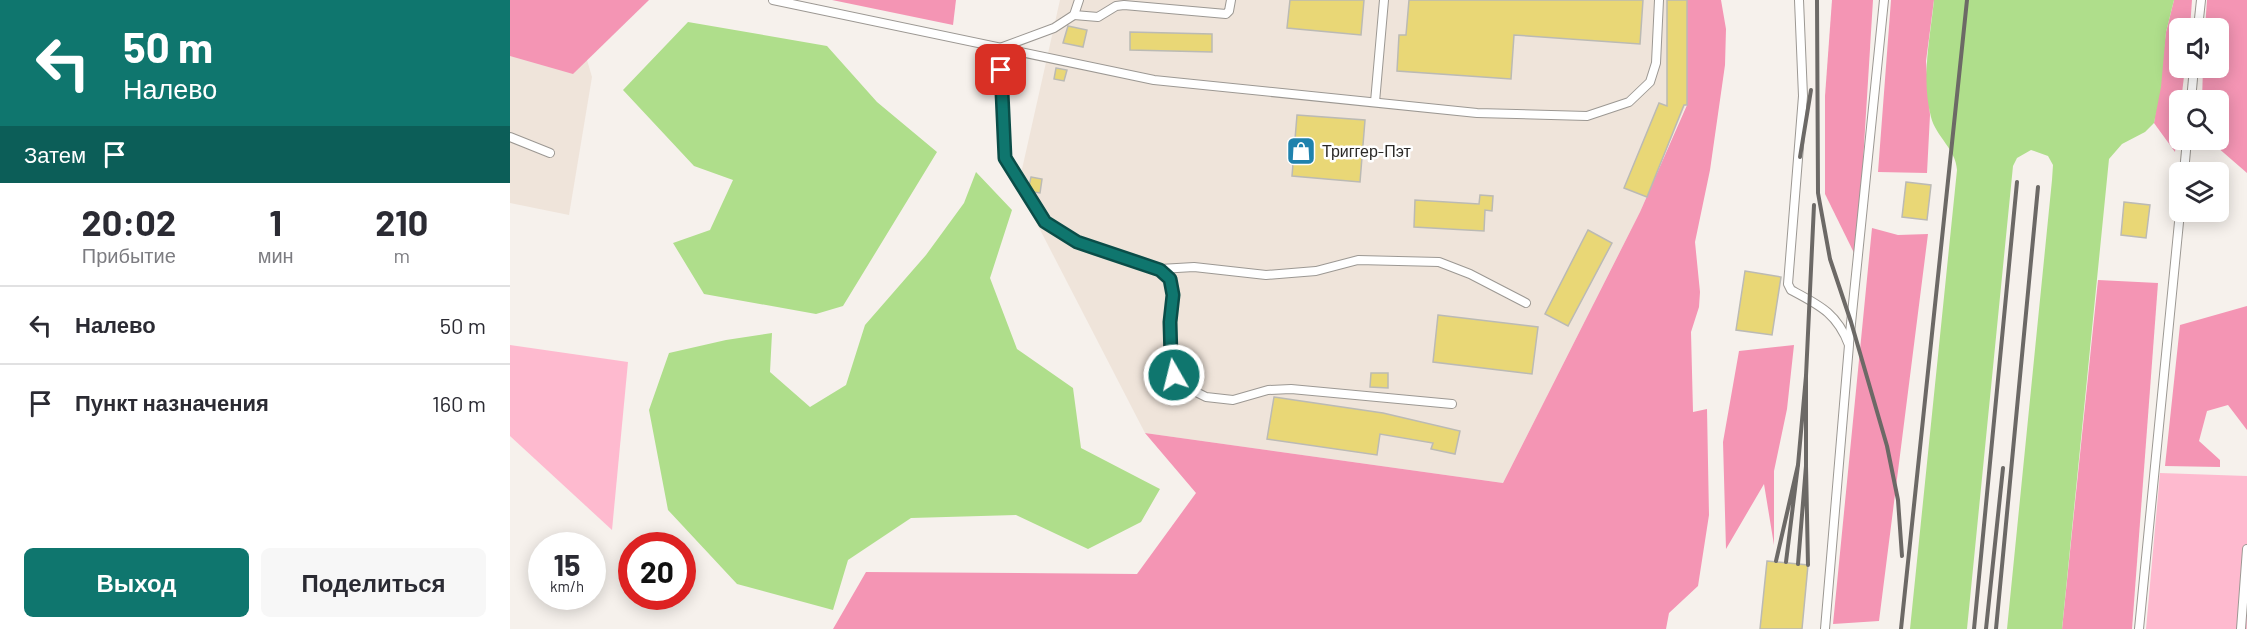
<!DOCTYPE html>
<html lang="ru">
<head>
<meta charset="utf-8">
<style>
	body { margin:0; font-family:Barlow,sans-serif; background:#f7f7f7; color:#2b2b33; height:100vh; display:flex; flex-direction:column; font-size:22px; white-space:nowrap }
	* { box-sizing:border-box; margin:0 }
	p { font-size:20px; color:#7c7c81 }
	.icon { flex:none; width:33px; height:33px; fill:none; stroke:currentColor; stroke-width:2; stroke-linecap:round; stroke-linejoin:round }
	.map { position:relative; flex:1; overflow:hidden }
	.panel { display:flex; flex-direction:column; background:#fff; width:510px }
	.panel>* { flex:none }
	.top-card { background:#0f766e; color:#fff; overflow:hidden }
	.controls { position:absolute; left:1659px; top:18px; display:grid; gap:12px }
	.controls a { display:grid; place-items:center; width:60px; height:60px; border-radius:9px; background:#fff; box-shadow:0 3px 15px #0003; font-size:30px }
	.speed { position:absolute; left:18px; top:532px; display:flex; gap:12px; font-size:30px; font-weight:700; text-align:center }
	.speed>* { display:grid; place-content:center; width:78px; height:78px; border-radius:50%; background:#fff; box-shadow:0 3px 15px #0003; line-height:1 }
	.speed small { font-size:15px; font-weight:400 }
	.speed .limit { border:9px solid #d22; background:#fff; color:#111 }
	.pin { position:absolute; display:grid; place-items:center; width:51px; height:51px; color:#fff; margin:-26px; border-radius:12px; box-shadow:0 3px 9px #0006 }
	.me { position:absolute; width:66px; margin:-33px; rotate:352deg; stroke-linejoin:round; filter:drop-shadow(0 0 4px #0008) }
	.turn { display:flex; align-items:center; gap:21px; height:126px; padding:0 24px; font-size:27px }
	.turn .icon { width:78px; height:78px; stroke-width:2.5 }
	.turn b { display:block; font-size:42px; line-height:51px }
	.then { display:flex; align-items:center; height:57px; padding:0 24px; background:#0003; gap:12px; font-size:22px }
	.eta { display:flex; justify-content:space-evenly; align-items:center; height:102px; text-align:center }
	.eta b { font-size:36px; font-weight:700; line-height:42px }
	.button { display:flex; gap:12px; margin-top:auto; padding:12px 24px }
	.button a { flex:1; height:69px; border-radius:9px; background:#0f766e; color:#fff; font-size:24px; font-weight:700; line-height:69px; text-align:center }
	.button a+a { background:#f7f7f7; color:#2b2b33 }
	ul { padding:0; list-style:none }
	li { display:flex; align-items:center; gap:18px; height:78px; padding:0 24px; border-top:2px solid #e1e1e2 }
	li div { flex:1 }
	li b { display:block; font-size:22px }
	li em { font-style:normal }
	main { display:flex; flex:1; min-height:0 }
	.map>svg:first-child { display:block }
</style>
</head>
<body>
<main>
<section class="panel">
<div class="top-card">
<div class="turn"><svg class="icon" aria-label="left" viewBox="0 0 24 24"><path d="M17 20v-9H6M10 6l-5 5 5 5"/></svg><div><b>50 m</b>Налево</div></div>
<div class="then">Затем<svg class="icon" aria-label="arrive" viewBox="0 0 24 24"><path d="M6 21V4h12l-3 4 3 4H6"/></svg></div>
</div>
<div class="eta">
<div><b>20:02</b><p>Прибытие</p></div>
<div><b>1</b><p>мин</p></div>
<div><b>210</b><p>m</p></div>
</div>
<ul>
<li><svg class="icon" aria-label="left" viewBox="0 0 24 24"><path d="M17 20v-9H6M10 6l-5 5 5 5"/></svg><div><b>Налево</b></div><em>50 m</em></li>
<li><svg class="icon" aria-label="arrive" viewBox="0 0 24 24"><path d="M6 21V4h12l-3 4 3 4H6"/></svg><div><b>Пункт назначения</b></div><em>160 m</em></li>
</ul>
<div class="button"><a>Выход</a><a>Поделиться</a></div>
</section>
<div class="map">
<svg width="1737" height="629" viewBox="0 0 1737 629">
	<rect width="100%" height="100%" fill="#f6f1ec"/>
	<g fill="#efe4da">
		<path d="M0 0H12L63 12 82 77 59 215 0 203Z"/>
		<path d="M550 0H1179V98L1130 212 993 483 635 433 508 187Z"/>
	</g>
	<g fill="#febacf">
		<path d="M0 345 118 362 102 530 0 436Z"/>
		<path d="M1650 473 1737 476V629H1636Z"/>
	</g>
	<g fill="#f495b4">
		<path d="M0 0H139L63 74 0 56Z"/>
		<path d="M322 0H446L443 25Z"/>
		<path d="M1177 0H1211L1216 29 1215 65 1200 170 1185 242 1190 292 1189 307 1181 332 1183 412 1197 409 1199 515 1188 586 1159 613 1156 629H323L356 572 627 574 686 493 635 433 993 483 1130 212 1177 105Z"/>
		<path d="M1322 0H1363L1347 259 1315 194V96Z"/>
		<path d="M1381 0H1424L1416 61 1420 115 1417 173 1368 172Z"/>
		<path d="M1664 0H1682L1680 28H1670V68H1675L1665 152 1644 123 1656 32Z"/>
		<path d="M1697 0H1737V173L1699 140H1708V100H1692L1693 68H1708V28H1695Z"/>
		<path d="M1362 228 1388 235 1418 234 1369 621 1323 624Z"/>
		<path d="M1588 280 1648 283 1622 629H1552Z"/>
		<path d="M1737 306V430L1718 405 1697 411 1689 441 1710 460V467L1655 466 1670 325Z"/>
		<path d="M1284 345 1277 409 1264 471V545L1254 484 1216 549 1213 442 1229 351Z"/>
	</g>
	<g fill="#afde8b">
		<path d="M1424 0H1664L1656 32 1651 87 1644 123 1635 132 1612 144 1599 159 1552 629H1497L1542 180 1543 165 1538 156 1521 150 1507 158 1503 166 1457 629H1400L1447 170C1446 149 1426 137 1421 117 1411 78 1420 39 1424 0Z"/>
		<path d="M178 22 317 46 367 102 427 152 333 306 306 314 194 294 163 243 200 230 223 180 184 166 113 90Z"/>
		<path d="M466 172 502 210 480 278 507 349 563 388 571 448 650 489 631 522 578 549 506 515 401 518 338 560 323 610 227 584 158 510 139 410 159 353 216 340 262 333 260 372 300 407 336 385 355 325 416 255 454 203Z"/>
	</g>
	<g fill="#e9d776" stroke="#bbbab4" stroke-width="1.5">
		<path d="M780 0H854L851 35 777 28Z"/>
		<path d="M899 0H1133L1130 44 1004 35 1001 79 887 71 889 35H896Z"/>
		<path d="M1157 0H1177V105H1174L1137 197 1114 188 1149 103 1157 106Z"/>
		<path d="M558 26 577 30 573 47 553 43Z"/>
		<path d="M620 32 702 34V52L620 50Z"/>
		<path d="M546 68 557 70 554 81 544 79Z"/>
		<path d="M787 115 855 120 850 182 782 176Z"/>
		<path d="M521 177 532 179 530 193 524 192 519 186Z"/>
		<path d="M1396 182 1421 185 1417 220 1392 217Z"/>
		<path d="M970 195 983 196 982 211 975 210 974 231 904 227 905 200 969 204Z"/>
		<path d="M1614 202 1640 205 1636 238 1611 235Z"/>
		<path d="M1078 230 1102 243 1058 326 1035 314Z"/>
		<path d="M1235 271 1271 277 1262 335 1226 330Z"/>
		<path d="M928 315 1028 327 1022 374 923 362Z"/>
		<path d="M861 373H878V388L860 387Z"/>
		<path d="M764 397 873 413 950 431 945 454 921 449 923 443 870 434 867 455 757 439Z"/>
		<path d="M1257 561 1298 565 1292 629H1250Z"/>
	</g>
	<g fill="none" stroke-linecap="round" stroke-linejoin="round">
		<g stroke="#9c9893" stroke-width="10">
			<g id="lane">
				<path d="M263 0 644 80 967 113 1077 116 1119 102 1140 82 1146 63 1149 0"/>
				<path d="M569 0 564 15 544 28 490 48 495 158 535 222 567 242 650 269 661 279 663 295 660 322 661 359 665 375 674 386 696 397 723 400 758 390 781 389 942 404"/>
				<path d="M1289 0 1293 96 1278 284 1281 290C1309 305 1327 313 1339 345L1315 629"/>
				<path d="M564 15 588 17 606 6 614 5 716 14 719 11 721 0"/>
				<path d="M1688 28 1691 0"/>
				<path d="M1681 100 1684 68"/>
				<path d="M865 102 874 0"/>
				<path d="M0 137 40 153"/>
				<path d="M1674 172 1677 140"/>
				<path d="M650 269 684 267 756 275 806 271 848 260 929 262 960 274 1016 303"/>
				<path d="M1339 343 1374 0"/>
				<path d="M1629 629 1670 212"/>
				<path d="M1731 629 1737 549"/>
			</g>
		</g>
		<use href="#lane" stroke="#fff" stroke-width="8"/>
		<g stroke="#6c6966" stroke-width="4">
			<path d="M1307 0 1308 193 1320 259 1341 322 1377 446 1388 500 1392 556"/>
			<path d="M1290 157 1301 90"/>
			<path d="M1296 376 1304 205"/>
			<path d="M1288 465 1296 376V466"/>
			<path d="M1266 561 1288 465 1276 562"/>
			<path d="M1288 564 1296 466 1298 565"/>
			<path d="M1391 629 1457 0"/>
			<path d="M1464 629 1507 182"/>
			<path d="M1476 629 1493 468"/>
			<path d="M1486 629 1528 187"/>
		</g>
	</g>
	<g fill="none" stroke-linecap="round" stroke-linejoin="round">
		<g stroke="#0a4d48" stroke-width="15">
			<path id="route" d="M491 70 495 158 535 222 567 242 650 270 660 279 663 295 660 322 661 358 664 375"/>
		</g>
		<use href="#route" stroke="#0f766e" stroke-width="10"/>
	</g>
	<defs>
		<g id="shop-square" transform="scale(1.5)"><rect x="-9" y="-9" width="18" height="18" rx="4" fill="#1f82ad" stroke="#fff"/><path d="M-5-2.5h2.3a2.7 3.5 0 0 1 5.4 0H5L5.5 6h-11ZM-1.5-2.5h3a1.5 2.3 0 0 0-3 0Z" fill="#fff"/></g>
	</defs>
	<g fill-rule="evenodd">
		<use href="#shop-square" x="791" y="151"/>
	</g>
	<g text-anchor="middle" stroke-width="5" stroke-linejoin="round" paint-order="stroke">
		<g font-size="16" fill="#2b2927" stroke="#fff" text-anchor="start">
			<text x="812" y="157">Триггер-Пэт</text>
		</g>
	</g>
</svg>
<div class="controls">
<a><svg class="icon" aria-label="sound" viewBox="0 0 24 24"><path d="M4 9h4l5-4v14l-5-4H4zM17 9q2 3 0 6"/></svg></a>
<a><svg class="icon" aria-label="search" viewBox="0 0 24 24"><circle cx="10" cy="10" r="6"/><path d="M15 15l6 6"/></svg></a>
<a><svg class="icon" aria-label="layers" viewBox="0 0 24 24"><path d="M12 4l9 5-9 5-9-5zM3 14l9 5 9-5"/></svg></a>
</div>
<div class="speed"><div>15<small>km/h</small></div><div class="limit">20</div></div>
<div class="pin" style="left:491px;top:70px;background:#d93025"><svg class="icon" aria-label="arrive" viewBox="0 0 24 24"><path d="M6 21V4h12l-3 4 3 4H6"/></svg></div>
<svg class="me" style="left:664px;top:375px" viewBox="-20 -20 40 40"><circle r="17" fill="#0f766e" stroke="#fff" stroke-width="3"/><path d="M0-11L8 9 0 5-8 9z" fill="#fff"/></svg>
</div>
</main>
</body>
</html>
